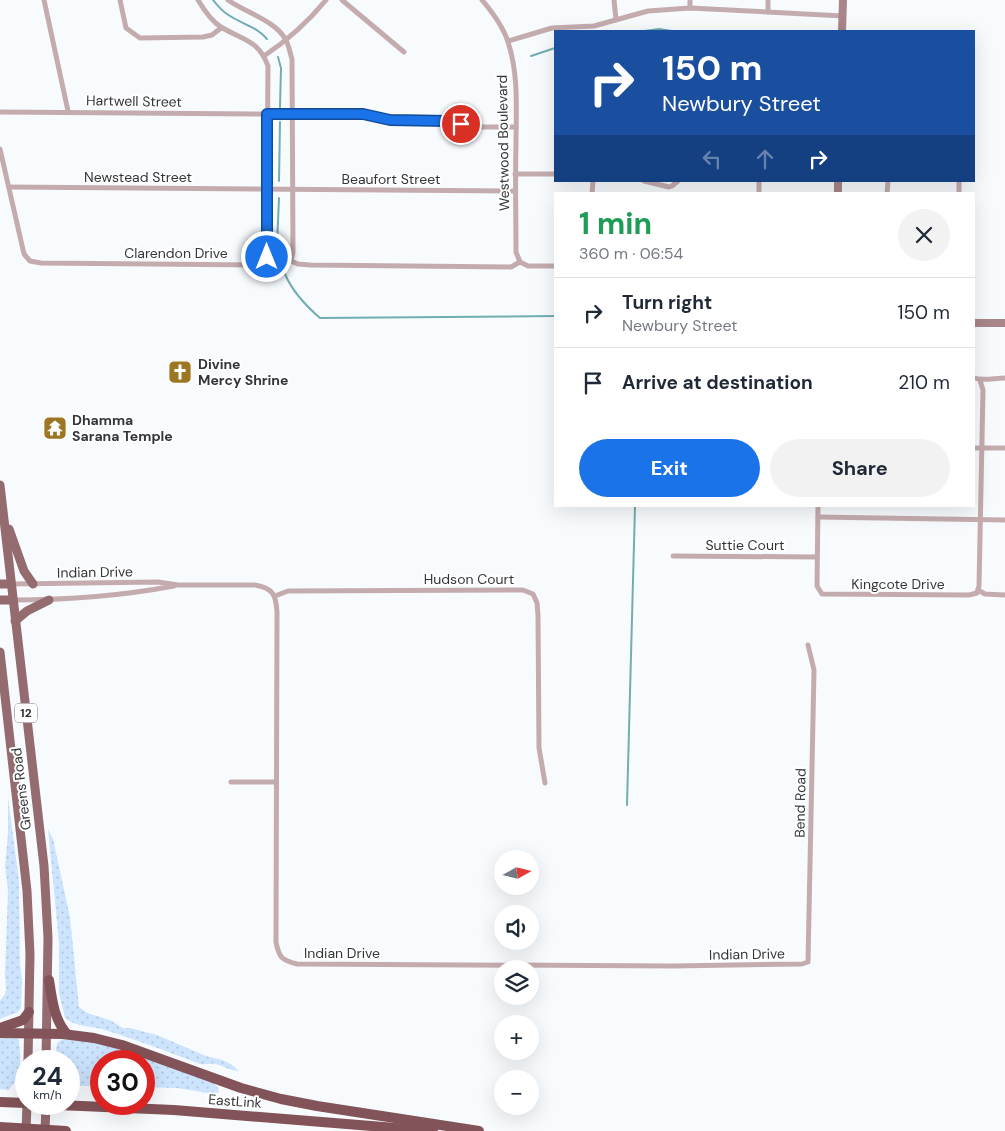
<!DOCTYPE html>
<html lang="en">
<head>
<meta charset="utf-8">
<style>
	body { margin:0; font-family:"DM Sans",sans-serif; background:#f2f2f3; color:#1f2937; height:100vh; display:flex; flex-direction:column; font-size:19px; white-space:nowrap }
	* { box-sizing:border-box; margin:0 }
	p { font-size:16px; color:#747a83 }
	.icon { flex:none; width:28px; height:28px; fill:none; stroke:currentColor; stroke-width:2; stroke-linecap:round; stroke-linejoin:round }
	.map { position:relative; flex:1; overflow:hidden }
	.details { position:absolute; left:554px; top:192px; width:421px; height:315px; display:flex; flex-direction:column; background:#fff; border-radius:0px; box-shadow:0 5px 20px #0002 }
	.details>* { flex:none }
	.top-card { position:absolute; left:554px; top:30px; width:421px; height:152px; border-radius:0px; box-shadow:0 5px 20px #0002; background:#1a4fa0; color:#fff; overflow:hidden }
	.needle { width:32px; rotate:82deg }
	.tools { position:absolute; left:494px; top:850px; display:grid; gap:10px }
	.tools a { display:grid; place-items:center; width:45px; height:45px; border-radius:50%; background:#fff; box-shadow:0 5px 20px #0002; font-size:25px }
	.speed { position:absolute; left:15px; top:1050px; display:flex; gap:10px; font-size:25px; font-weight:700; text-align:center }
	.speed>* { display:grid; place-content:center; width:65px; height:65px; border-radius:50%; background:#fff; box-shadow:0 5px 20px #0002; line-height:1 }
	.speed small { font-size:12px; font-weight:400 }
	.speed .limit { border:8px solid #d22; background:#fff; color:#111 }
	.pin { position:absolute; display:grid; place-items:center; width:42px; height:42px; color:#fff; margin:-21px; border:2px solid #fff; border-radius:50%; box-shadow:0 1px 5px #0007 }
	.me { position:absolute; width:55px; margin:-28px; rotate:0deg; stroke-linejoin:round; filter:drop-shadow(0 0 4px #0008) }
	.turn { display:flex; align-items:center; gap:18px; height:105px; padding:0 25px; font-size:22px }
	.turn .icon { width:65px; height:65px; stroke-width:2.5 }
	.turn b { display:block; font-size:35px; line-height:42px }
	.lanes { display:flex; align-items:center; height:48px; padding:0 25px; background:#0003; justify-content:center; gap:25px; direction:ltr }
	.lanes .off { opacity:.35 }
	.round { display:grid; place-items:center; flex:none; width:52px; height:52px; border-radius:26px; background:#f2f2f3 }
	.overview { display:flex; align-items:center; justify-content:space-between; height:85px; padding:0 25px }
	h1 { font-size:30px; font-weight:700; line-height:38px; color:#1e9e55 }
	.cta { display:flex; gap:10px; margin-top:auto; padding:10px 25px }
	.cta a { flex:1; height:58px; border-radius:30px; background:#1a73e8; color:#fff; font-size:20px; font-weight:700; line-height:58px; text-align:center }
	.cta a+a { background:#f2f2f3; color:#1f2937 }
	ul { padding:0; list-style:none }
	li { display:flex; align-items:center; gap:15px; height:70px; padding:0 25px; border-top:1px solid #e0e1e3 }
	li div { flex:1 }
	li b { display:block; font-size:19px }
	li em { font-style:normal }
	.map>svg:first-child { display:block }
</style>
</head>
<body>
<div class="map">
<svg width="1005" height="1131" viewBox="0 0 1005 1131">
	<defs>
		<pattern id="grass-dots" width="8" height="8" patternUnits="userSpaceOnUse" patternTransform="scale(1.25)"><rect width="8" height="8" fill="#cce4fe"/><path d="M2 2h.1M6 6h.1" fill="none" stroke="#b0c4da" stroke-width="1.8" stroke-linecap="round"/></pattern>
	</defs>
	<rect width="100%" height="100%" fill="#f8fbfe"/>
	<g fill="url(#grass-dots)">
		<path d="M8 797 19 881 20 964 22 979 21 1008 18 1012 0 1019V1001L5 994 6 989 5 975 8 890 5 866 8 834Z"/>
		<path d="M48 829 53 839 70 917 79 1007 87 1013 110 1020 123 1028H130L157 1035 206 1056 222 1060 231 1064 239 1071C230 1071 224 1066 216 1064 211 1063 205 1065 200 1064 168 1052 137 1040 105 1030 93 1026 75 1027 65 1018L59 993V943Z"/>
		<path d="M15 1037 19 1040 20 1053V1075L9 1090 0 1089V1038Z"/>
		<path d="M64 1038H87L212 1081 218 1088 219 1092 214 1094 177 1088 144 1087V1061H101V1086H79L69 1083V1061H55L57 1043Z"/>
	</g>
	<g fill="none" stroke-linecap="round" stroke-linejoin="round">
		<g stroke="#71adb1" stroke-width="2">
			<path d="M213 0C217 5 222 11 227 14 241 24 256 26 267 39"/>
			<path d="M644 31 659 29 672 31"/>
			<path d="M531 56 555 48"/>
			<path d="M278 57 281 68 280 107"/>
			<path d="M279 181 280 122"/>
			<path d="M279 253 277 245 279 198"/>
			<path d="M285 274C292 291 305 305 320 318L555 316"/>
			<path d="M627 805 635 506"/>
		</g>
		<g stroke="#c4acae" stroke-width="5">
			<path d="M44 0 68 111"/>
			<path d="M120 0 126 28 140 38 203 37 212 35 221 28"/>
			<path d="M198 0C204 10 211 21 221 27 242 40 258 39 268 66L267 196 268 261"/>
			<path d="M228 0C246 13 275 20 286 40 289 46 290 53 292 59L293 252 291 261"/>
			<path d="M342 0 404 52"/>
			<path d="M482 0C493 13 503 26 508 42 519 75 516 111 516 145 515 181 516 216 516 252L520 262"/>
			<path d="M614 0 616 20"/>
			<path d="M690 8V0"/>
			<path d="M768 12V0"/>
			<path d="M508 41 552 28 594 26 648 11 690 8 843 16"/>
			<path d="M264 56C288 40 308 22 326 0"/>
			<path d="M0 112 363 115 390 120 448 121 474 127H516"/>
			<path d="M0 149 24 254 30 261 41 263 257 265 268 261"/>
			<path d="M515 174H555"/>
			<path d="M644 181 669 187 672 186 678 181"/>
			<path d="M9 187 515 191"/>
			<path d="M592 194 593 181"/>
			<path d="M759 194V181"/>
			<path d="M887 194 888 181"/>
			<path d="M959 194V181"/>
			<path d="M268 261 280 265 291 261 298 264 310 265 511 267 520 262 528 266H555"/>
			<path d="M974 378C983 381 995 378 1005 378"/>
			<path d="M974 448H1005"/>
			<path d="M818 506 817 586 822 594 969 595 977 593 979 586 983 390 980 380"/>
			<path d="M818 517 1005 520"/>
			<path d="M673 556 817 557"/>
			<path d="M11 584 158 582 178 585H255C273 588 276 595 277 612L276 942C279 958 282 960 297 964L673 966 802 964 808 962 814 670 808 645"/>
			<path d="M978 590 985 594 1005 595"/>
			<path d="M275 596 288 591 512 590H523L533 594 537 603 538 615 539 748 545 783"/>
			<path d="M13 600C67 600 120 596 174 586"/>
			<path d="M231 782H276"/>
		</g>
		<g stroke="#a88689" stroke-width="8">
			<path d="M842 31 843 0"/>
			<path d="M838 194V181"/>
			<path d="M974 323H1005"/>
		</g>
		<g stroke="#946b6f" stroke-width="9">
			<path d="M0 485 44 866 48 938 46 1061"/>
			<path d="M9 529 24 571 33 584"/>
			<path d="M0 584H11"/>
			<path d="M0 600H13"/>
			<path d="M15 621 27 611 49 600"/>
			<path d="M0 652 27 891 30 954 28 1061"/>
			<path d="M26 1131 27 1104"/>
			<path d="M45 1131 46 1104"/>
		</g>
		<g stroke="#825358" stroke-width="10">
			<path d="M49 980C52 999 54 1020 67 1034"/>
			<path d="M0 1028 23 1020 29 1012"/>
			<path d="M0 1033 63 1034 94 1038 122 1045 241 1088 281 1099 317 1106 479 1131"/>
			<path d="M0 1102 26 1103"/>
			<path d="M35 1104 174 1110 433 1131"/>
			<path d="M0 1127 66 1131"/>
		</g>
	</g>
	<g fill="none" stroke-linecap="round" stroke-linejoin="round">
		<g stroke="#114b97" stroke-width="12">
			<path id="route" d="M267 257V114H363L390 120 448 121 461 124"/>
		</g>
		<use href="#route" stroke="#1a73e8" stroke-width="9"/>
	</g>
	<defs>
		<g id="church-square" transform="scale(1.25)"><rect x="-9" y="-9" width="18" height="18" rx="4" fill="#9d7623" stroke="#fff"/><path d="M-1.2-6h2.4v3.5h3.3v2.4h-3.3V6h-2.4V-.1h-3.3v-2.4h3.3Z" fill="#fff"/></g>
		<g id="temple-square" transform="scale(1.25)"><rect x="-9" y="-9" width="18" height="18" rx="4" fill="#9d7623" stroke="#fff"/><path d="M0-6L5-2H3V0L6.5 2.5H4V6H1.5V3h-3V6H-4V2.5H-6.5L-3 0V-2H-5Z" fill="#fff"/></g>
	</defs>
	<g fill-rule="evenodd">
		<use href="#church-square" x="180" y="372"/>
		<use href="#temple-square" x="55" y="428"/>
	</g>
	<g text-anchor="middle" stroke-width="4" stroke-linejoin="round" paint-order="stroke">
		<rect fill="#fff" stroke="#707274" stroke-width="1" x="15" y="703.5" width="22" height="19" rx="4"/>
		<g font-size="12" font-weight="bold" fill="#333639">
			<text x="26" y="717">12</text>
		</g>
		<g font-size="14" fill="#333639" stroke="#fff">
			<text transform="translate(134 101) rotate(1)" y="5">Hartwell Street</text>
			<text transform="translate(503 143) rotate(-91)" y="5">Westwood Boulevard</text>
			<text x="138" y="182">Newstead Street</text>
			<text x="391" y="184">Beaufort Street</text>
			<text x="176" y="258">Clarendon Drive</text>
			<text x="745" y="550">Suttie Court</text>
			<text transform="translate(95 572) rotate(-1)" y="5">Indian Drive</text>
			<text x="469" y="584">Hudson Court</text>
			<text x="898" y="589">Kingcote Drive</text>
			<text transform="translate(21 789) rotate(-97)" y="5">Greens Road</text>
			<text transform="translate(800 803) rotate(-89)" y="5">Bend Road</text>
			<text x="342" y="958">Indian Drive</text>
			<text transform="translate(747 954) rotate(-1)" y="5">Indian Drive</text>
			<text transform="translate(235 1101) rotate(4)" y="5">EastLink</text>
		</g>
		<g font-size="14" font-weight="bold" fill="#333639" stroke="#fff" text-anchor="start">
			<text x="198" y="369">Divine<tspan x="198" dy="16">Mercy Shrine</tspan></text>
			<text x="72" y="425">Dhamma<tspan x="72" dy="16">Sarana Temple</tspan></text>
		</g>
	</g>
</svg>
<div class="tools">
<a><svg class="needle" viewBox="-14 -14 28 28"><path d="M0-13l5 13h-10z" fill="#e53935"/><path d="M0 13l5-13h-10z" fill="#747a83"/></svg></a>
<a><svg class="icon" aria-label="sound" viewBox="0 0 24 24"><path d="M4 9h4l5-4v14l-5-4H4zM17 9q2 3 0 6"/></svg></a>
<a><svg class="icon" aria-label="layers" viewBox="0 0 24 24"><path d="M12 4l9 5-9 5-9-5zM3 14l9 5 9-5"/></svg></a>
<a>+</a>
<a>−</a>
</div>
<div class="speed"><div>24<small>km/h</small></div><div class="limit">30</div></div>
<div class="pin" style="left:461px;top:124px;background:#d93025"><svg class="icon" aria-label="arrive" viewBox="0 0 24 24"><path d="M6 21V4h12l-3 4 3 4H6"/></svg></div>
<svg class="me" style="left:267px;top:257px" viewBox="-20 -20 40 40"><circle r="17" fill="#1a73e8" stroke="#fff" stroke-width="3"/><path d="M0-11L8 9 0 5-8 9z" fill="#fff"/></svg>
<div class="top-card">
<div class="turn"><svg class="icon" aria-label="right" viewBox="0 0 24 24"><path d="M7 20v-9h11M14 6l5 5-5 5"/></svg><div><b>150 m</b>Newbury Street</div></div>
<div class="lanes"><svg class="icon off" aria-label="left" viewBox="0 0 24 24"><path d="M17 20v-9H6M10 6l-5 5 5 5"/></svg><svg class="icon off" aria-label="ahead" viewBox="0 0 24 24"><path d="M12 20V5M6 11l6-6 6 6"/></svg><svg class="icon" aria-label="right" viewBox="0 0 24 24"><path d="M7 20v-9h11M14 6l5 5-5 5"/></svg></div>
</div>
<section class="details">
<div class="overview"><div><h1>1 min</h1><p>360 m · 06:54</p></div><a class="round"><svg class="icon" aria-label="close" viewBox="0 0 24 24"><path d="M6 6l12 12M18 6L6 18"/></svg></a></div>
<ul>
<li><svg class="icon" aria-label="right" viewBox="0 0 24 24"><path d="M7 20v-9h11M14 6l5 5-5 5"/></svg><div><b>Turn right</b><p>Newbury Street</p></div><em>150 m</em></li>
<li><svg class="icon" aria-label="arrive" viewBox="0 0 24 24"><path d="M6 21V4h12l-3 4 3 4H6"/></svg><div><b>Arrive at destination</b></div><em>210 m</em></li>
</ul>
<div class="cta"><a>Exit</a><a>Share</a></div>
</section>
</div>
</body>
</html>
